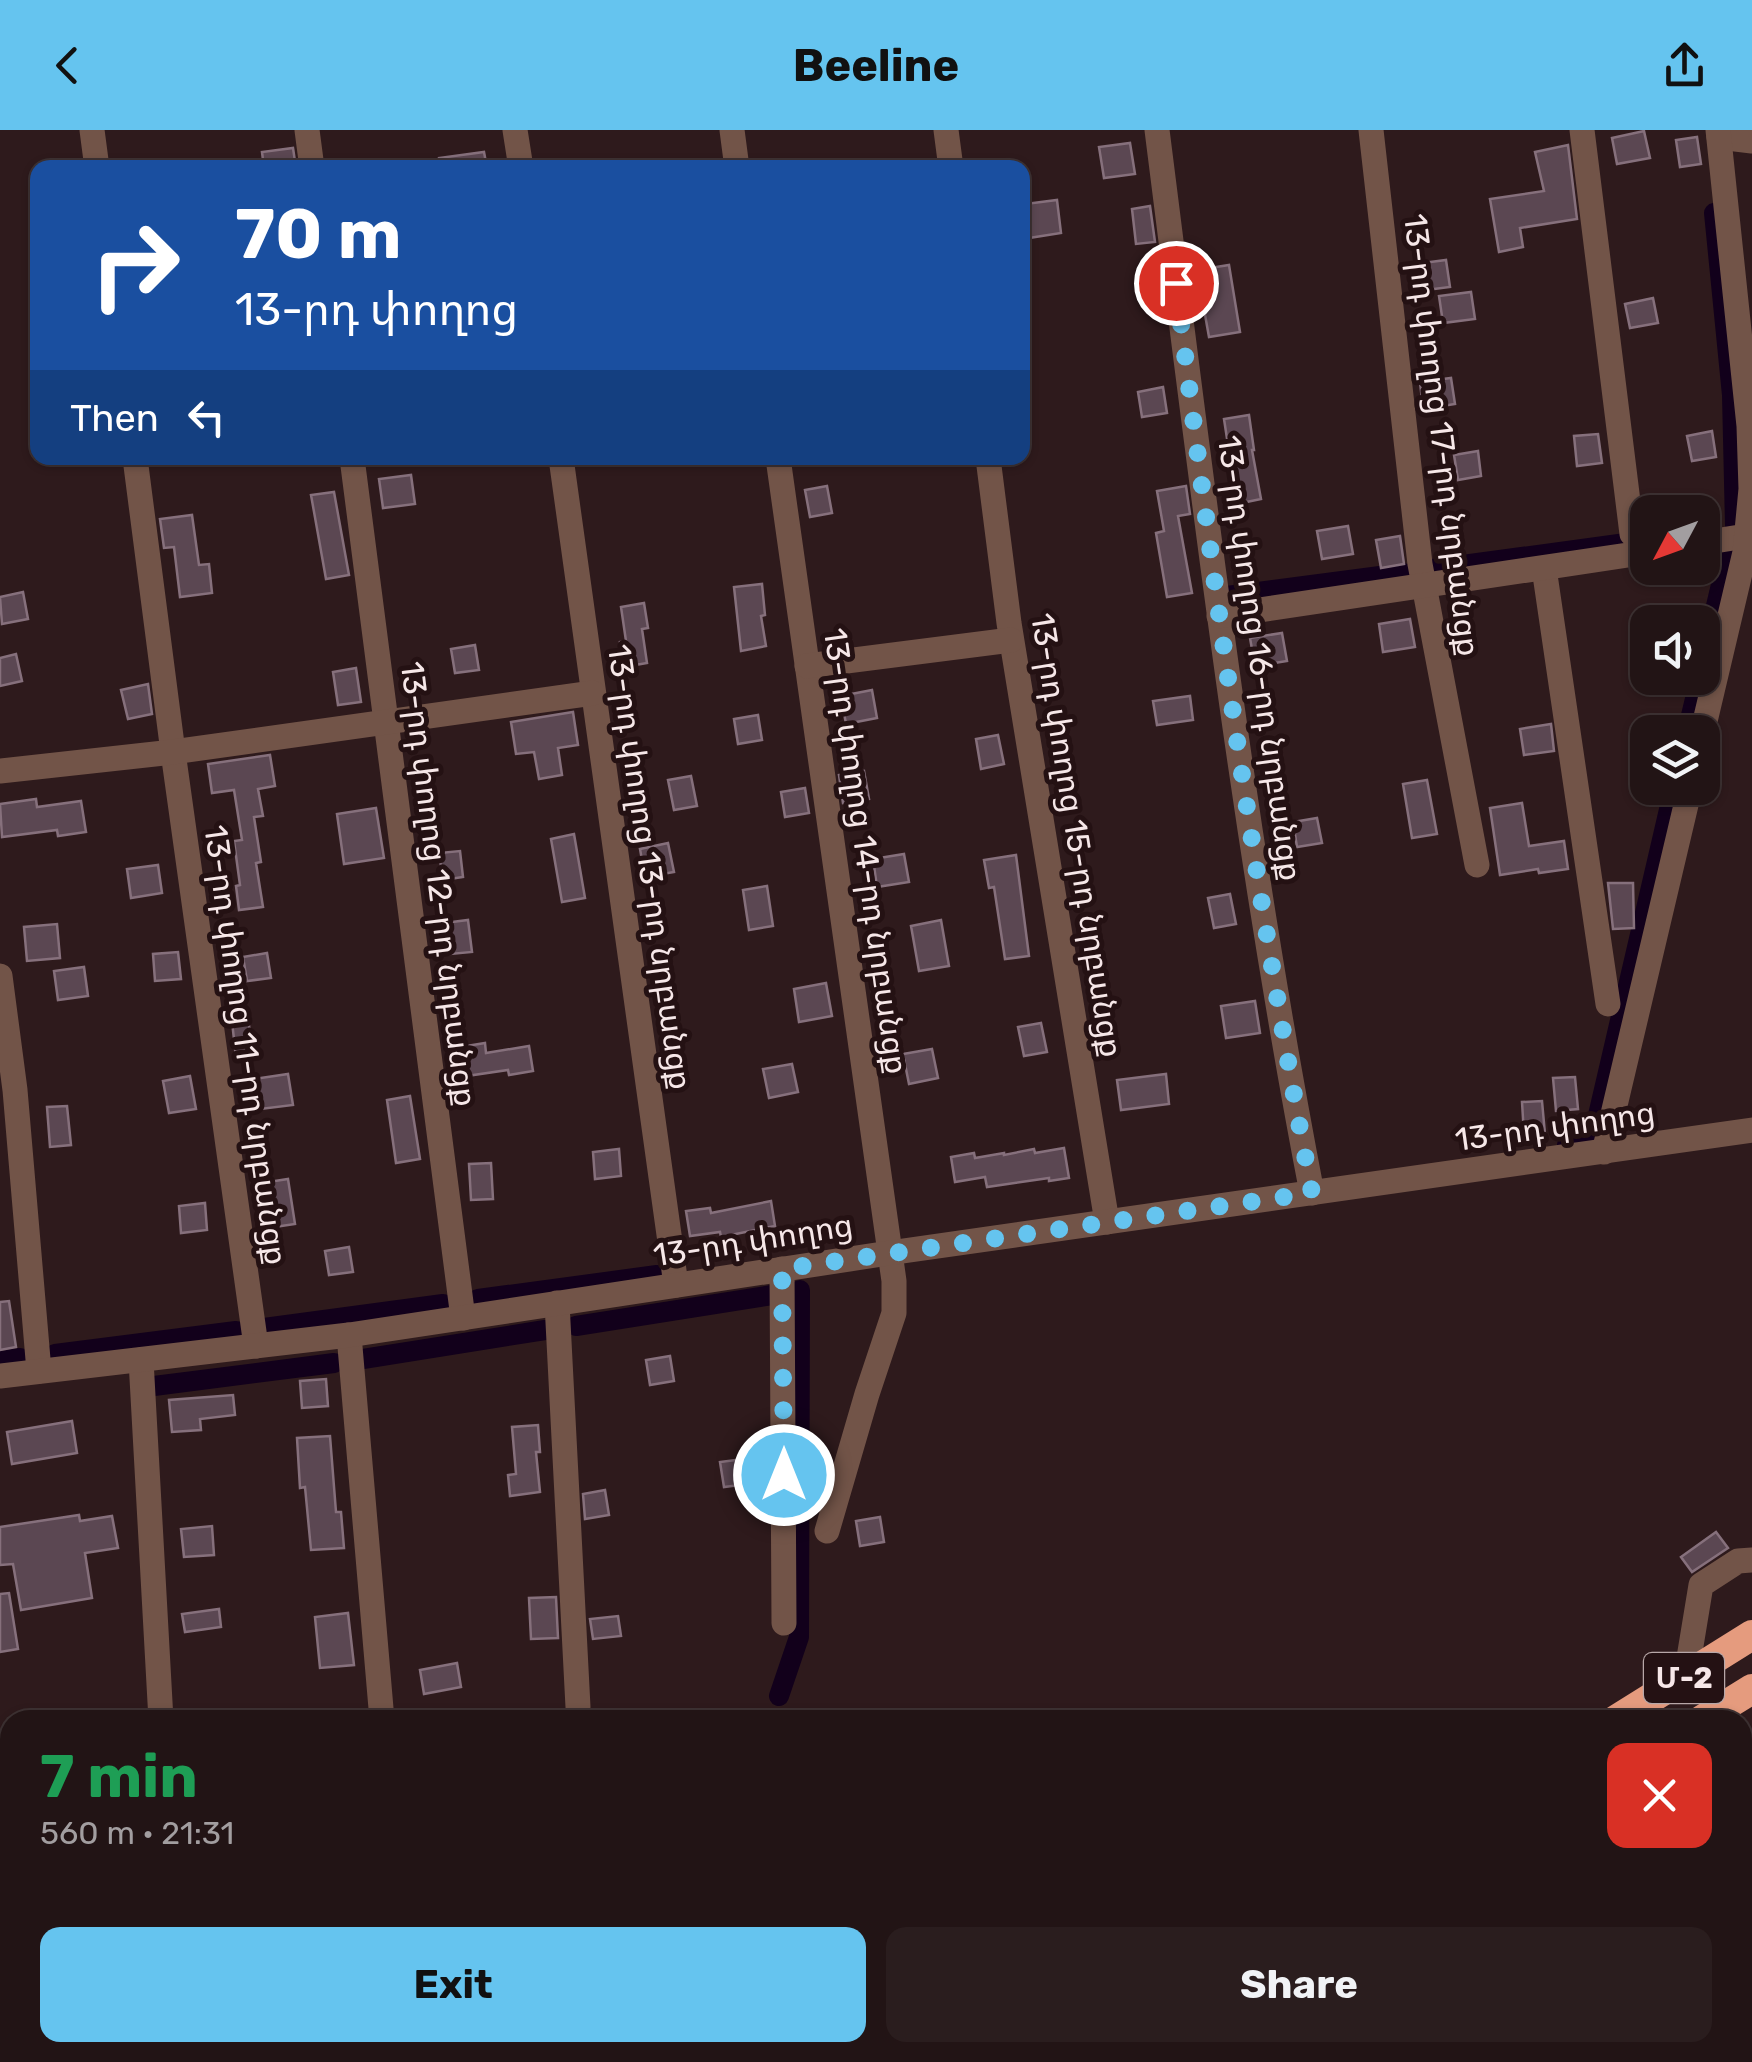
<!DOCTYPE html>
<html lang="en">
<head>
<meta charset="utf-8">
<style>
	body { margin:0; font-family:Rubik,"Noto Sans Armenian",sans-serif; background:#2a1d1e; color:#f1f3f6; height:100vh; display:flex; flex-direction:column; font-size:38px; white-space:nowrap }
	* { box-sizing:border-box; margin:0 }
	p { font-size:32px; color:#a29ea0 }
	.icon { flex:none; width:55px; height:55px; fill:none; stroke:currentColor; stroke-width:2; stroke-linecap:round; stroke-linejoin:round }
	.map { position:relative; flex:1; overflow:hidden }
	.sheet { position:absolute; left:0px; top:1580px; width:1752px; height:352px; display:flex; flex-direction:column; background:#221415; border-radius:30px 30px 0 0; box-shadow:0 2px 8px #0004,0 0 0 2px #3f3334 }
	.sheet>* { flex:none }
	.banner { position:absolute; left:30px; top:30px; width:1000px; height:305px; border-radius:20px; box-shadow:0 2px 8px #0004,0 0 0 2px #3f3334; background:#1a4fa0; color:#fff; overflow:hidden }
	.needle { width:65px; rotate:229deg }
	.fabs { position:absolute; left:1630px; top:365px; display:grid; gap:20px }
	.fabs a { display:grid; place-items:center; width:90px; height:90px; border-radius:20px; background:#221415; box-shadow:0 2px 8px #0004,0 0 0 2px #3f3334; font-size:50px }
	.pin { position:absolute; display:grid; place-items:center; width:85px; height:85px; color:#fff; margin:-42px; border:5px solid #fff; border-radius:50%; box-shadow:0 2px 10px #0007 }
	.me { position:absolute; width:110px; margin:-55px; rotate:0deg; stroke-linejoin:round; filter:drop-shadow(0 0 8px #0008) }
	.turn { display:flex; align-items:center; gap:35px; height:210px; padding:0 40px; font-size:45px }
	.turn .icon { width:130px; height:130px; stroke-width:2.5 }
	.turn b { display:block; font-size:70px; line-height:85px }
	.then { display:flex; align-items:center; height:95px; padding:0 40px; background:#0003; gap:20px; font-size:38px }
	.round { display:grid; place-items:center; flex:none; width:105px; height:105px; border-radius:20px; background:#2a1d1e }
	.headline { display:flex; align-items:center; justify-content:space-between; height:170px; padding:0 40px }
	h1 { font-size:60px; font-weight:700; line-height:75px; color:#1e9e55 }
	.button { display:flex; gap:20px; margin-top:auto; padding:20px 40px }
	.button a { flex:1; height:115px; border-radius:20px; background:#65c4ef; color:#111; font-size:40px; font-weight:700; line-height:115px; text-align:center }
	.button a+a { background:#2a1d1e; color:#f1f3f6 }
	header { display:flex; justify-content:space-between; align-items:center; height:130px; padding:0 40px; background:#65c4ef; color:#111; font-size:45px; font-weight:700 }
	.map>svg:first-child { display:block }
</style>
</head>
<body>
<header><svg class="icon" aria-label="back" viewBox="0 0 24 24"><path d="M15 5l-7 7 7 7"/></svg>Beeline<svg class="icon" aria-label="share" viewBox="0 0 24 24"><path d="M12 15V3M7 8l5-5 5 5M5 13v7h14v-7"/></svg></header>
<div class="map">
<svg width="1752" height="1932" viewBox="0 0 1752 1932">
	<rect width="100%" height="100%" fill="#2e1a1c"/>
	<g fill="none" stroke-linecap="round" stroke-linejoin="round">
		<g stroke="#12001b" stroke-width="20">
			<path d="M1714 83 1732 265 1735 395"/>
			<path d="M1433 439 1648 410"/>
			<path d="M1227 466 1403 443"/>
			<path d="M1702 535 1728 425"/>
			<path d="M1687 602 1700 548"/>
			<path d="M1567 1015 1592 1011 1674 658"/>
			<path d="M478 1169 657 1145"/>
			<path d="M576 1196 772 1165"/>
			<path d="M264 1198 443 1174"/>
			<path d="M55 1224 236 1201"/>
			<path d="M363 1229 545 1200"/>
			<path d="M0 1231 20 1228"/>
			<path d="M154 1256 334 1233"/>
			<path d="M779 1566 799 1507 800 1160"/>
			<path d="M1742 1642 1752 1637"/>
			<path d="M1122 1932 1143 1922"/>
		</g>
	</g>
	<g fill="#5b4752" stroke="#86707c" stroke-width="2.5">
		<path d="M1644 1 1650 28 1617 34 1612 8Z"/>
		<path d="M1697 7 1701 34 1680 37 1676 10Z"/>
		<path d="M1130 13 1135 44 1104 48 1099 17Z"/>
		<path d="M1568 15 1577 89 1520 98 1523 117 1499 122 1490 69 1544 61 1535 22Z"/>
		<path d="M293 18 296 38H264L262 22Z"/>
		<path d="M484 22 487 38H439V28Z"/>
		<path d="M1057 70 1061 103 1029 108 1025 74Z"/>
		<path d="M1150 76 1155 112 1136 114 1132 79Z"/>
		<path d="M1446 130 1450 157 1418 161 1415 134Z"/>
		<path d="M1229 135 1240 202 1209 207 1197 140Z"/>
		<path d="M1471 162 1475 189 1443 193 1439 166Z"/>
		<path d="M1653 168 1658 193 1630 198 1625 174Z"/>
		<path d="M1451 248 1455 274 1423 279 1420 252Z"/>
		<path d="M1163 257 1167 283 1142 287 1138 262Z"/>
		<path d="M1249 285 1254 320H1252L1261 369 1237 374 1224 289Z"/>
		<path d="M1712 301 1716 327 1692 331 1687 306Z"/>
		<path d="M1598 304 1602 333 1577 336 1574 306Z"/>
		<path d="M1478 321 1481 346 1458 350 1454 325Z"/>
		<path d="M411 345 415 374 383 378 379 349Z"/>
		<path d="M827 356 832 383 810 387 805 360Z"/>
		<path d="M1186 356 1190 384 1178 386 1192 463 1167 467 1156 403 1164 401 1157 361Z"/>
		<path d="M334 362 349 445 326 449 311 365Z"/>
		<path d="M192 385 199 435 209 434 212 463 180 467 174 417 164 418 160 389Z"/>
		<path d="M1348 396 1353 424 1322 429 1317 401Z"/>
		<path d="M1400 406 1404 434 1381 438 1376 410Z"/>
		<path d="M762 454 765 485 761 486 766 516 741 521 734 457Z"/>
		<path d="M23 462 28 489 2 494 0 467Z"/>
		<path d="M644 473 648 498 642 499 647 533 624 537 620 512 626 511 621 477Z"/>
		<path d="M1410 489 1415 517 1383 522 1379 494Z"/>
		<path d="M1282 503 1287 531 1255 536 1250 508Z"/>
		<path d="M475 515 479 540 455 543 451 519Z"/>
		<path d="M16 524 22 551 0 556V528Z"/>
		<path d="M356 538 361 572 338 575 333 542Z"/>
		<path d="M148 554 152 584 128 589 121 560Z"/>
		<path d="M872 560 877 588 846 594 841 566Z"/>
		<path d="M1190 566 1193 590 1157 595 1153 571Z"/>
		<path d="M573 582 578 615 558 618 562 645 539 649 534 622 516 624 511 592Z"/>
		<path d="M758 585 762 610 738 614 734 589Z"/>
		<path d="M1551 594 1554 621 1524 625 1520 599Z"/>
		<path d="M998 605 1004 634 981 639 976 609Z"/>
		<path d="M270 625 275 656 258 659 263 686 254 687 261 732 256 733 263 777 239 780 236 756 240 755 234 711 242 710 234 660 212 663 208 634Z"/>
		<path d="M864 641 869 669 843 673 839 645Z"/>
		<path d="M691 646 697 676 674 680 668 650Z"/>
		<path d="M1427 650 1437 704 1412 708 1403 654Z"/>
		<path d="M805 658 809 683 785 687 781 662Z"/>
		<path d="M36 669 37 677 81 671 86 702 58 706 57 700 2 707 0 674Z"/>
		<path d="M1522 673 1529 716 1564 711 1568 739 1539 743 1538 739 1500 745 1490 678Z"/>
		<path d="M376 678 384 728 344 734 337 684Z"/>
		<path d="M1317 688 1322 713 1297 717 1293 692Z"/>
		<path d="M574 704 585 768 562 772 551 709Z"/>
		<path d="M668 713 674 742 645 747 640 719Z"/>
		<path d="M460 721 463 747 443 750 439 723Z"/>
		<path d="M904 724 909 752 877 757 873 729Z"/>
		<path d="M1016 725 1029 826 1005 829 994 757 989 758 984 730Z"/>
		<path d="M158 735 162 763 131 768 127 739Z"/>
		<path d="M1608 753H1633L1634 798 1613 799Z"/>
		<path d="M767 756 773 796 749 800 743 760Z"/>
		<path d="M1230 764 1236 794 1214 798 1208 768Z"/>
		<path d="M468 790 472 822 440 825 436 794Z"/>
		<path d="M941 790 949 836 919 841 911 796Z"/>
		<path d="M57 794 60 828 27 831 24 797Z"/>
		<path d="M178 822 181 849 155 851 153 824Z"/>
		<path d="M267 823 271 848 247 851 243 827Z"/>
		<path d="M84 837 88 866 58 870 54 841Z"/>
		<path d="M826 853 832 886 799 892 794 859Z"/>
		<path d="M1255 871 1260 903 1226 908 1221 876Z"/>
		<path d="M247 880 253 926 236 928 231 882Z"/>
		<path d="M1041 893 1047 922 1024 926 1018 897Z"/>
		<path d="M485 913 486 923 529 916 533 941 509 945 508 940 453 948 448 919Z"/>
		<path d="M932 919 938 948 909 954 903 924Z"/>
		<path d="M792 934 798 962 769 968 763 939Z"/>
		<path d="M288 944 293 975 252 980 248 950Z"/>
		<path d="M1166 944 1169 974 1121 980 1117 950Z"/>
		<path d="M190 946 196 979 169 983 163 951Z"/>
		<path d="M1575 947 1578 979 1556 981 1553 948Z"/>
		<path d="M410 966 420 1029 396 1033 387 970Z"/>
		<path d="M1542 971 1545 1004 1524 1005 1522 972Z"/>
		<path d="M67 976 71 1015 50 1017 47 977Z"/>
		<path d="M1064 1018 1069 1048 1049 1051V1048L987 1057 985 1047 955 1052 951 1027 974 1023 975 1028 1004 1023V1025L1034 1019 1035 1023Z"/>
		<path d="M619 1019 621 1046 595 1049 593 1022Z"/>
		<path d="M491 1033 493 1069 471 1070 469 1034Z"/>
		<path d="M288 1049 295 1094 261 1099 255 1054Z"/>
		<path d="M771 1071 775 1096 721 1107 720 1102 690 1106 686 1081 710 1078 711 1083Z"/>
		<path d="M205 1073 207 1100 181 1103 179 1076Z"/>
		<path d="M349 1117 353 1142 329 1145 325 1121Z"/>
		<path d="M9 1171 16 1217 0 1220V1172Z"/>
		<path d="M670 1226 674 1251 650 1255 646 1230Z"/>
		<path d="M326 1249 328 1276 302 1278 300 1251Z"/>
		<path d="M233 1265 235 1285 200 1289 201 1300 172 1302 169 1270Z"/>
		<path d="M72 1291 77 1323 12 1334 7 1302Z"/>
		<path d="M538 1295 540 1322H536L540 1362 510 1366 508 1345 516 1344 512 1297Z"/>
		<path d="M330 1306 336 1382H341L344 1418 311 1420 305 1357 300 1358 297 1308Z"/>
		<path d="M744 1329 748 1354 724 1357 720 1332Z"/>
		<path d="M605 1360 609 1385 585 1389 583 1364Z"/>
		<path d="M79 1385 80 1391 112 1386 118 1418 85 1423 92 1468 21 1480 13 1434 0 1435V1397Z"/>
		<path d="M880 1387 884 1412 860 1416 856 1391Z"/>
		<path d="M212 1396 214 1425 184 1427 181 1399Z"/>
		<path d="M1716 1402 1728 1418 1692 1442 1681 1427Z"/>
		<path d="M9 1463 18 1519 0 1522V1464Z"/>
		<path d="M556 1467 558 1508 531 1509 529 1468Z"/>
		<path d="M219 1479 221 1497 185 1502 182 1484Z"/>
		<path d="M348 1483 354 1535 320 1538 315 1487Z"/>
		<path d="M618 1486 621 1506 593 1509 590 1489Z"/>
		<path d="M457 1533 461 1557 424 1564 420 1540Z"/>
	</g>
	<g fill="none" stroke-linecap="round" stroke-linejoin="round">
		<g stroke="#725448" stroke-width="25">
			<path d="M92 0 97 38"/>
			<path d="M307 0 312 38"/>
			<path d="M515 0 521 38"/>
			<path d="M732 0 737 38"/>
			<path d="M946 0 951 38"/>
			<path d="M1157 0C1202 355 1244 711 1312 1063"/>
			<path d="M1371 0 1420 434 1477 735"/>
			<path d="M1582 0 1632 404"/>
			<path d="M1719 7 1752 11"/>
			<path d="M135 328 173 622 256 1216"/>
			<path d="M352 328 463 1188"/>
			<path d="M561 328 676 1155"/>
			<path d="M778 328 894 1151V1183L867 1264 827 1401"/>
			<path d="M988 328 1009 493 1107 1092"/>
			<path d="M1702 413 1746 406"/>
			<path d="M1544 438 1608 874"/>
			<path d="M1219 486 1648 422"/>
			<path d="M807 536 1011 510"/>
			<path d="M1702 604 1745 422 1751 359 1749 296 1718 0"/>
			<path d="M0 641 173 622 593 563"/>
			<path d="M0 846 15 960 39 1241"/>
			<path d="M1604 1022 1690 658"/>
			<path d="M782 1139 784 1493"/>
			<path d="M557 1173 578 1577"/>
			<path d="M349 1205 382 1590"/>
			<path d="M141 1230 161 1590"/>
			<path d="M0 1246 349 1205 889 1123 1752 1000"/>
			<path d="M1686 1546 1701 1455 1738 1431 1752 1430"/>
			<path d="M0 1753 10 1750"/>
			<path d="M209 1922 211 1932"/>
		</g>
		<g stroke="#e59b7e" stroke-width="30">
			<path d="M1616 1590 1752 1505"/>
			<path d="M1702 1590 1752 1559"/>
			<path d="M868 1932 896 1922"/>
			<path d="M991 1932 1013 1922"/>
		</g>
	</g>
	<g fill="none" stroke-linecap="round" stroke-linejoin="round">
		<path stroke="#65c4ef" stroke-width="18" stroke-dasharray="0 32.4" d="M784 1345 782 1139 1312 1063C1255 761 1214 458 1176 153"/>
	</g>
	<g text-anchor="middle" stroke-width="10" stroke-linejoin="round" paint-order="stroke">
		<rect fill="#241113" stroke="#b7a7a8" stroke-width="2.5" x="1644" y="1523" width="80" height="50" rx="8"/>
		<g font-size="30" font-weight="bold" fill="#f6e7e8">
			<text x="1684" y="1558">Մ-2</text>
		</g>
		<g font-size="32" fill="#f6e7e8" stroke="#241113">
			<text transform="translate(1442 305) rotate(83)" y="11">13-րդ փողոց 17-րդ նրբանցք</text>
			<text transform="translate(1260 528) rotate(82)" y="11">13-րդ փողոց 16-րդ նրբանցք</text>
			<text transform="translate(1077 705) rotate(81)" y="11">13-րդ փողոց 15-րդ նրբանցք</text>
			<text transform="translate(866 721) rotate(82)" y="11">13-րդ փողոց 14-րդ նրբանցք</text>
			<text transform="translate(650 737) rotate(82)" y="11">13-րդ փողոց 13-րդ նրբանցք</text>
			<text transform="translate(439 754) rotate(83)" y="11">13-րդ փողոց 12-րդ նրբանցք</text>
			<text transform="translate(246 915) rotate(82)" y="11">13-րդ փողոց 11-րդ նրբանցք</text>
			<text transform="translate(1555 996) rotate(-8)" y="11">13-րդ փողոց</text>
			<text transform="translate(753 1110) rotate(-9)" y="11">13-րդ փողոց</text>
		</g>
	</g>
</svg>
<div class="fabs">
<a><svg class="needle" viewBox="-14 -14 28 28"><path d="M0-13l5 13h-10z" fill="#e53935"/><path d="M0 13l5-13h-10z" fill="#a29ea0"/></svg></a>
<a><svg class="icon" aria-label="sound" viewBox="0 0 24 24"><path d="M4 9h4l5-4v14l-5-4H4zM17 9q2 3 0 6"/></svg></a>
<a><svg class="icon" aria-label="layers" viewBox="0 0 24 24"><path d="M12 4l9 5-9 5-9-5zM3 14l9 5 9-5"/></svg></a>
</div>
<div class="pin" style="left:1176px;top:153px;background:#d93025"><svg class="icon" aria-label="arrive" viewBox="0 0 24 24"><path d="M6 21V4h12l-3 4 3 4H6"/></svg></div>
<svg class="me" style="left:784px;top:1345px" viewBox="-20 -20 40 40"><circle r="17" fill="#65c4ef" stroke="#fff" stroke-width="3"/><path d="M0-11L8 9 0 5-8 9z" fill="#fff"/></svg>
<div class="banner">
<div class="turn"><svg class="icon" aria-label="right" viewBox="0 0 24 24"><path d="M7 20v-9h11M14 6l5 5-5 5"/></svg><div><b>70 m</b>13-րդ փողոց</div></div>
<div class="then">Then<svg class="icon" aria-label="left" viewBox="0 0 24 24"><path d="M17 20v-9H6M10 6l-5 5 5 5"/></svg></div>
</div>
<section class="sheet">
<div class="headline"><div><h1>7 min</h1><p>560 m · 21:31</p></div><a class="round" style="background:#d93025;color:#fff"><svg class="icon" aria-label="close" viewBox="0 0 24 24"><path d="M6 6l12 12M18 6L6 18"/></svg></a></div>
<div class="button"><a>Exit</a><a>Share</a></div>
</section>
</div>
</body>
</html>
